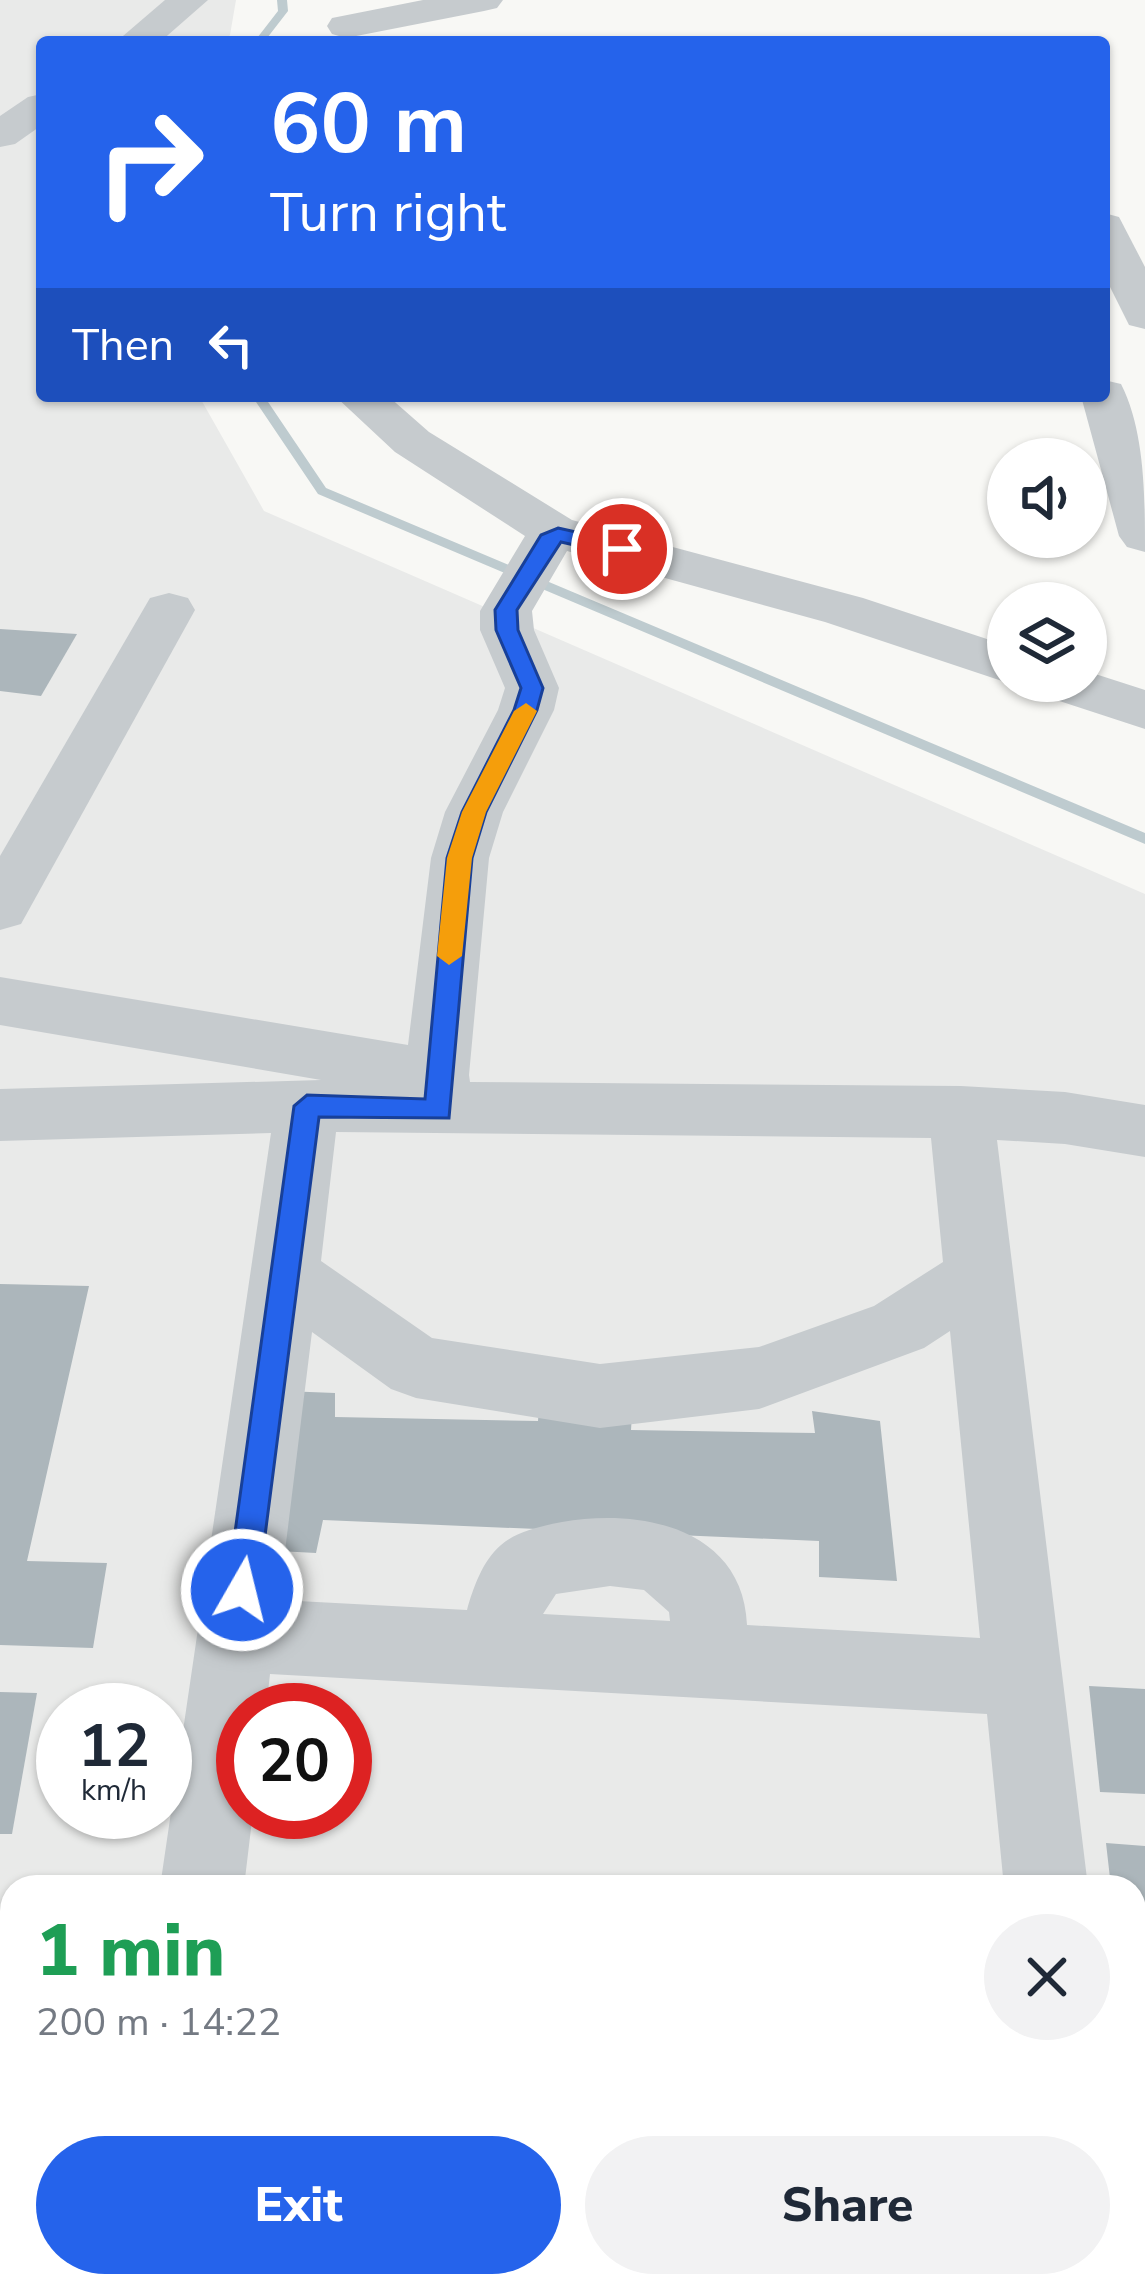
<!DOCTYPE html>
<html lang="en">
<head>
<meta charset="utf-8">
<style>
	body { margin:0; font-family:"Nunito Sans",sans-serif; background:#f2f2f3; color:#1f2937; height:100vh; display:flex; flex-direction:column; font-size:45px; white-space:nowrap }
	* { box-sizing:border-box; margin:0 }
	p { font-size:39px; color:#747a83 }
	.icon { flex:none; width:66px; height:66px; fill:none; stroke:currentColor; stroke-width:2; stroke-linecap:round; stroke-linejoin:round }
	.map { position:relative; flex:1; overflow:hidden }
	.panel { position:absolute; left:0px; top:1875px; width:1146px; height:423px; display:flex; flex-direction:column; background:#fff; border-radius:36px 36px 0 0; box-shadow:0 3px 9px #0004 }
	.panel>* { flex:none }
	.banner { position:absolute; left:36px; top:36px; width:1074px; height:366px; border-radius:12px; box-shadow:0 3px 9px #0004; background:#2563eb; color:#fff; overflow:hidden }
	.controls { position:absolute; left:987px; top:438px; display:grid; gap:24px }
	.controls a { display:grid; place-items:center; width:120px; height:120px; border-radius:50%; background:#fff; box-shadow:0 3px 9px #0004; font-size:60px }
	.speed { position:absolute; left:36px; top:1683px; display:flex; gap:24px; font-size:60px; font-weight:700; text-align:center }
	.speed>* { display:grid; place-content:center; width:156px; height:156px; border-radius:50%; background:#fff; box-shadow:0 3px 9px #0004; line-height:1 }
	.speed small { font-size:30px; font-weight:400 }
	.speed .limit { border:18px solid #d22; background:#fff; color:#111 }
	.pin { position:absolute; display:grid; place-items:center; width:102px; height:102px; color:#fff; margin:-51px; border:6px solid #fff; border-radius:50%; box-shadow:0 3px 12px #0007 }
	.me { position:absolute; width:132px; margin:-66px; rotate:8deg; stroke-linejoin:round; filter:drop-shadow(0 0 9px #0008) }
	.turn { display:flex; align-items:center; gap:42px; height:252px; padding:0 36px; font-size:54px }
	.turn .icon { width:156px; height:156px; stroke-width:2.5 }
	.turn b { display:block; font-size:84px; line-height:102px }
	.then { display:flex; align-items:center; height:114px; padding:0 36px; background:#0003; gap:24px; font-size:45px }
	.round { display:grid; place-items:center; flex:none; width:126px; height:126px; border-radius:63px; background:#f2f2f3 }
	.head { display:flex; align-items:center; justify-content:space-between; height:204px; padding:0 36px }
	h1 { font-size:72px; font-weight:800; line-height:90px; color:#1e9e55 }
	.cta { display:flex; gap:24px; margin-top:auto; padding:24px 36px }
	.cta a { flex:1; height:138px; border-radius:72px; background:#2563eb; color:#fff; font-size:48px; font-weight:800; line-height:138px; text-align:center }
	.cta a+a { background:#f2f2f3; color:#1f2937 }
	.map>svg:first-child { display:block }
</style>
</head>
<body>
<div class="map">
<svg width="1145" height="2296" viewBox="0 0 1145 2296">
	<rect width="100%" height="100%" fill="#f8f8f5"/>
	<path fill="#e9eae9" fill-rule="evenodd" d="M0 0H236L230 35 224 42H42V396H199L264 511 1145 894V2296H0ZM63 1710H165V1812H63ZM243 1710H345V1812H243ZM12 1887H1134V2286H12Z"/>
	<g fill="none" stroke-linecap="round" stroke-linejoin="round">
		<g fill="#becbcf" fill-rule="evenodd">
			<path d="M277 0H287L288 11 264 42H254L278 11Z"/>
			<path d="M252 396H264L326 488 1145 833V844L318 494Z"/>
		</g>
	</g>
	<g fill="#acb6bb">
		<path d="M0 629 77 634 41 696 0 691Z"/>
		<path d="M0 1284 89 1286 27 1561 107 1563 93 1648 0 1645Z"/>
		<path d="M284 1391 335 1393V1417L538 1421 539 1407 632 1414 631 1430 815 1433 812 1411 880 1421 897 1581 819 1577V1541L323 1520 316 1553 259 1550Z"/>
		<path d="M1089 1686 1145 1689V1794L1100 1792Z"/>
		<path d="M0 1692 37 1693 12 1834H0Z"/>
		<path d="M1106 1843 1145 1846V2058L1134 2057V1887H1111Z"/>
		<path d="M0 2239 12 2240V2286H88L87 2296H0Z"/>
	</g>
	<g fill="none" stroke-linecap="round" stroke-linejoin="round">
		<g fill="#c6cbce" fill-rule="evenodd">
			<path d="M165 0H208L160 42H116Z"/>
			<path d="M423 0H503L497 8 484 11 346 38 332 34 327 26 332 18Z"/>
			<path d="M42 94V125L15 144 0 147V116L28 97Z"/>
			<path d="M1104 213 1119 217 1145 267V329L1129 325 1104 275Z"/>
			<path d="M1104 380 1121 384C1145 431 1145 497 1145 552L1127 547 1119 536 1081 396H1104Z"/>
			<path d="M335 396H388L429 432 572 520 863 598 1008 646V681H1015L1008 683 825 622 567 551 532 611 534 630 559 688 554 710 503 812 489 858 469 1075 470 1082 961 1086 1065 1092 1145 1105V1157L1065 1144 997 1140 1088 1887H1004L987 1714 270 1674 266 1710H243V1812H253L244 1887H160L271 1133 0 1141V1089L321 1080 0 1025V977L408 1045 431 858 445 812 498 710 505 688 480 630V611L525 536 395 452ZM336 1132 931 1138 943 1262 874 1306 759 1347 600 1364 432 1338 321 1261ZM950 1331 980 1638 747 1625C743 1527 639 1508 562 1522 542 1526 517 1531 501 1545 483 1560 473 1588 467 1610L279 1600 312 1332 391 1389 416 1398 600 1428 759 1409 924 1348ZM610 1586 644 1590 669 1612 670 1621 543 1614 556 1594Z"/>
			<path d="M169 593 188 598 195 610 21 924 0 930V856L150 598Z"/>
			<path d="M1086 671 1145 690V729L1038 694 1030 681H1086Z"/>
		</g>
	</g>
	<path fill="#2563eb" stroke="#184099" stroke-width="3" d="M558 528 630 544 633 549 622 556 561 542 517 610 518 630 543 688 537 710 486 812 472 858 449 1118 319 1117 258 1590 254 1600 242 1605 231 1600 227 1590 294 1106 307 1095 425 1099 447 858 462 812 514 710 521 688 496 630 495 610 541 535Z"/>
	<path fill="#f59e0b" d="M526 703 537 711 486 812 472 858 462 956 449 965 437 956 447 858 462 812 514 711Z"/>
</svg>
<div class="controls">
<a><svg class="icon" aria-label="sound" viewBox="0 0 24 24"><path d="M4 9h4l5-4v14l-5-4H4zM17 9q2 3 0 6"/></svg></a>
<a><svg class="icon" aria-label="layers" viewBox="0 0 24 24"><path d="M12 4l9 5-9 5-9-5zM3 14l9 5 9-5"/></svg></a>
</div>
<div class="speed"><div>12<small>km/h</small></div><div class="limit">20</div></div>
<div class="pin" style="left:622px;top:549px;background:#d93025"><svg class="icon" aria-label="arrive" viewBox="0 0 24 24"><path d="M6 21V4h12l-3 4 3 4H6"/></svg></div>
<svg class="me" style="left:242px;top:1590px" viewBox="-20 -20 40 40"><circle r="17" fill="#2563eb" stroke="#fff" stroke-width="3"/><path d="M0-11L8 9 0 5-8 9z" fill="#fff"/></svg>
<div class="banner">
<div class="turn"><svg class="icon" aria-label="right" viewBox="0 0 24 24"><path d="M7 20v-9h11M14 6l5 5-5 5"/></svg><div><b>60 m</b>Turn right</div></div>
<div class="then">Then<svg class="icon" aria-label="left" viewBox="0 0 24 24"><path d="M17 20v-9H6M10 6l-5 5 5 5"/></svg></div>
</div>
<section class="panel">
<div class="head"><div><h1>1 min</h1><p>200 m · 14:22</p></div><a class="round"><svg class="icon" aria-label="close" viewBox="0 0 24 24"><path d="M6 6l12 12M18 6L6 18"/></svg></a></div>
<div class="cta"><a>Exit</a><a>Share</a></div>
</section>
</div>
</body>
</html>
